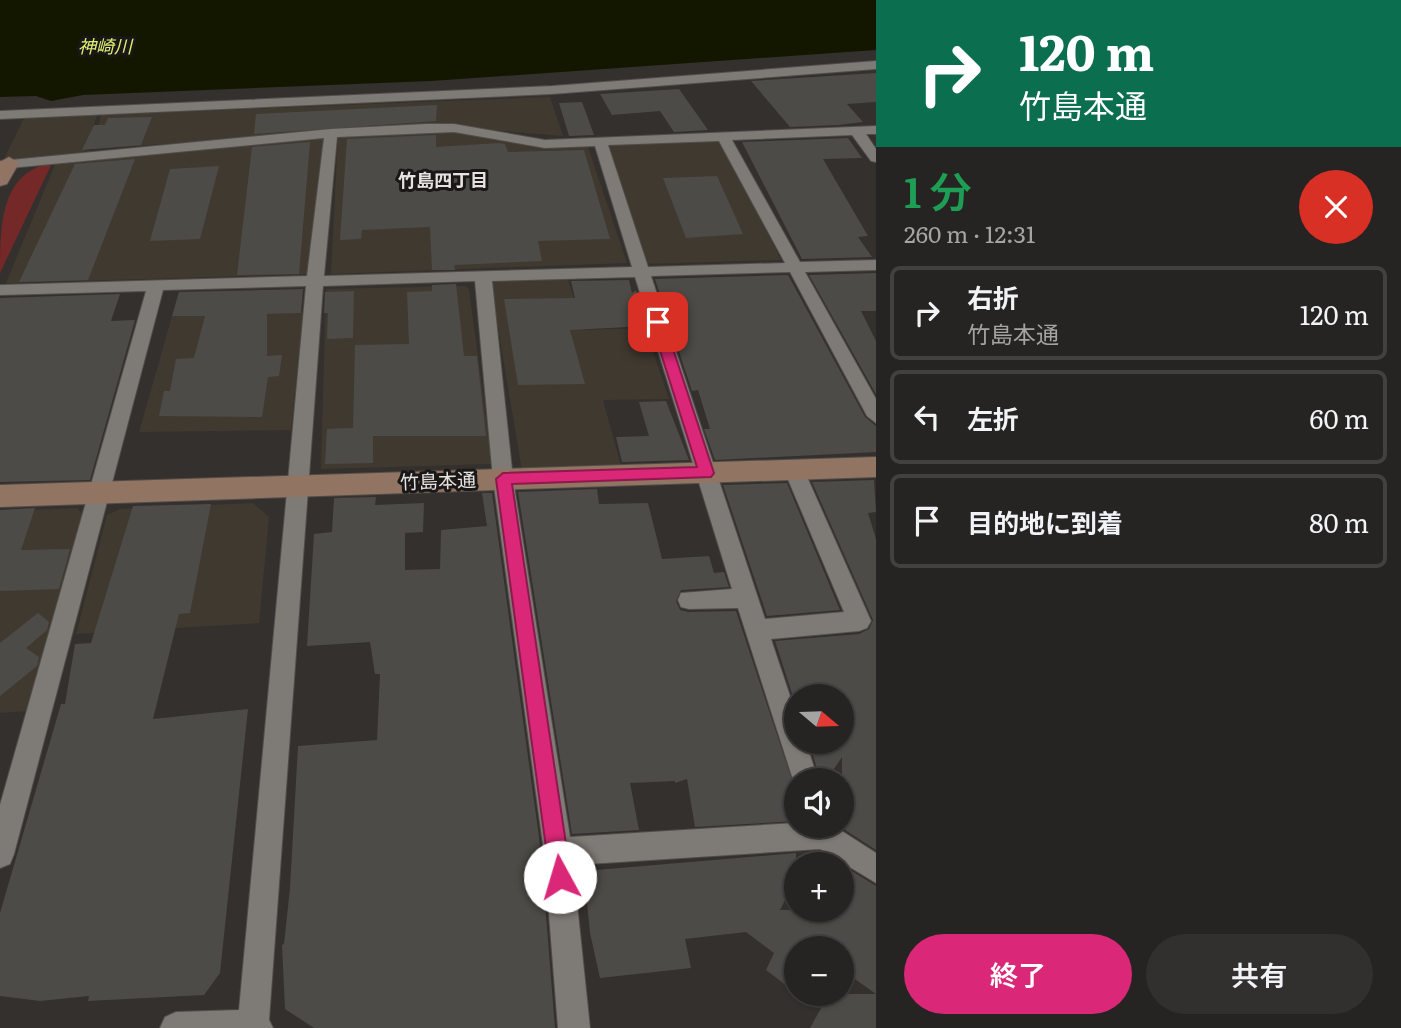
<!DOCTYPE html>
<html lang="ja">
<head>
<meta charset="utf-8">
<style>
	body { margin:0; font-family:Literata,"Noto Sans JP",serif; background:#32302f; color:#f1f3f6; height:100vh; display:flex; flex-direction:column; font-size:26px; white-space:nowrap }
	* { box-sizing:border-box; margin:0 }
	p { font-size:23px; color:#a4a4a5 }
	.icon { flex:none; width:38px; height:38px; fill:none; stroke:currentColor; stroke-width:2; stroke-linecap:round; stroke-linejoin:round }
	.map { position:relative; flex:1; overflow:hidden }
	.drawer { display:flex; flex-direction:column; background:#262422; width:525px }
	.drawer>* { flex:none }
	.hud { background:#0b6e4f; color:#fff; overflow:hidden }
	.needle { width:46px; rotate:109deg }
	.tools { position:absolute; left:784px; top:684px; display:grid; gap:14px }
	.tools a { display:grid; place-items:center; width:70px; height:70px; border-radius:50%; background:#262422; box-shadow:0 2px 5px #0004,0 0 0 2px #424140; font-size:35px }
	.pin { position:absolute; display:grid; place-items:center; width:60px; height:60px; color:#fff; margin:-30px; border-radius:14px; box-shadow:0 4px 10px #0006 }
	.me { position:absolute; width:77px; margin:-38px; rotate:354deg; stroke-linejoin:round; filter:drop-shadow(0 0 5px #0008) }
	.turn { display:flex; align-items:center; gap:24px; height:147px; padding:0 28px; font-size:32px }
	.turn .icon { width:91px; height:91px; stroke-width:2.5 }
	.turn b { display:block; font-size:49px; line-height:60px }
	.round { display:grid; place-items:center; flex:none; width:74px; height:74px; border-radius:37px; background:#32302f }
	.head { display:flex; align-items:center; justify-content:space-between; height:119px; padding:0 28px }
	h1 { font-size:42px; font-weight:600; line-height:52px; color:#1e9e55 }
	.cta { display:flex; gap:14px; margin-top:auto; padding:14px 28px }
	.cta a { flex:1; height:80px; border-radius:42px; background:#db2777; color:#fff; font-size:28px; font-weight:600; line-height:80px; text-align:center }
	.cta a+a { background:#32302f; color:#f1f3f6 }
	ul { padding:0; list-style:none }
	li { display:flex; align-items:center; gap:21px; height:94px; margin:0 14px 10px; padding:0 14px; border:4px solid #424140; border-radius:10px }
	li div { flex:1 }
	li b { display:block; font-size:26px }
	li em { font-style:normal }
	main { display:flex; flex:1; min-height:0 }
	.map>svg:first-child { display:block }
</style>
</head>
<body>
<main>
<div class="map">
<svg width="876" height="1028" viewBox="0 0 876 1028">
	<rect width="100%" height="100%" fill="#33302d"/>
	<g fill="#403930">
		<path d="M550 97 563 136 432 125 93 149 101 115Z"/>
		<path d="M97 115 84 153 3 161 24 118Z"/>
		<path d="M434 130 538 139 585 138 627 263 331 274 338 136Z"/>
		<path d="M719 133 781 260 638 264 593 138Z"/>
		<path d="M326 137 315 274 6 283 57 160Z"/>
		<path d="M567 276 584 330 645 328 669 399 603 400 621 466 522 471 490 280Z"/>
		<path d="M465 286 469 289 492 464 321 469 326 289Z"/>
		<path d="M303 313 291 430 139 432 172 316Z"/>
		<path d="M253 503 269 517 259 623 76 634 107 515 120 509Z"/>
		<path d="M77 508 83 515 28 711 0 713V511Z"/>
	</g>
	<path fill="#742928" d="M52 163 0 273C0 226 0 172 52 163Z"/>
	<path fill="#141700" d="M0 0H876V50L431 81 83 95 51 101 36 96 0 97Z"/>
	<g fill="#4d4b47">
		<path d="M876 73V102L847 104 863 122 838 125 790 127 751 81Z"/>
		<path d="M679 89 708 130 674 132 660 111 612 115 600 94Z"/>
		<path d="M582 102 594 135 569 136 559 103Z"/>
		<path d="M437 105 436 121 254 134 256 114Z"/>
		<path d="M152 117 141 145 82 150 94 125H105L108 118Z"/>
		<path d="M436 135V147L499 143 505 144 508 152 584 150 610 239 538 241 542 261 454 265 455 270H432L430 227 362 230 361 239 340 240 347 139Z"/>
		<path d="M848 138 862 158 823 159 868 236 858 237 872 257 802 259 742 142Z"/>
		<path d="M310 142 299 274 237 275 252 147Z"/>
		<path d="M135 159 88 280 19 282 75 164Z"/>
		<path d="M219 166 200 239 150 241 170 169Z"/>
		<path d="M717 176 743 234 686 238 663 178Z"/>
		<path d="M876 273V311H861L876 341V394L809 275Z"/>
		<path d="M788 275 865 417 876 426V452L715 460 704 429H710L698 390 692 391 655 279Z"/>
		<path d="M629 280 632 293 636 290 648 326 570 330 585 384 518 385 504 299 575 298 571 281Z"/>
		<path d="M456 284 464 356H477L486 436H373V463L325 464 327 429 353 428 355 345 409 344 407 292 432 291V285Z"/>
		<path d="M303 289 301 313 267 314V356L282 355 279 376 268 377 262 417 159 416 164 391H170L176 359 194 358 205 316H172L179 292Z"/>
		<path d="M354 291 353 338 327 339 328 313H324L325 292Z"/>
		<path d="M120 294 111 321 135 320 90 480 0 482V298Z"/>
		<path d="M666 401 689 460 622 462 616 437 649 436 639 402Z"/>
		<path d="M874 480 876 512 868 513 876 539V850L842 828V757L828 778 820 779 809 742H842V696H796V706L775 641 859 634 869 629 873 620 812 482Z"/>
		<path d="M787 483 840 610 767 616 723 485Z"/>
		<path d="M597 489 599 504 648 503 662 559 709 556 714 573 724 572 729 587 681 590 676 601 680 610 688 612 736 611 796 792V821L695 827 687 779 675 783V781L630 783 639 830 572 834 518 492Z"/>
		<path d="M482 493H492L541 852 555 1028H314L285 1009 282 945 284 944 290 888 298 746 377 740 380 674H375L370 642 307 646 314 534 332 532 334 498 376 497 375 505 424 503 423 532 405 533V570L440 569 441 530 487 526Z"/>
		<path d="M211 504 190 613 179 614 153 719 248 709 220 973 204 995 88 1001 89 996 40 1001 0 996V913L61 704H65L75 644 91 643 133 506Z"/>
		<path d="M35 508 21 550 70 549 59 589 0 591V510Z"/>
		<path d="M38 613 49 622 47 630 26 648 39 657 37 666 0 696V643Z"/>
		<path d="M796 853V878L780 910H842V865L876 886V994L842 970V948H796V993L766 970 774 953 746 932 685 939 691 968 600 978 590 933 584 871Z"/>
		<path d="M829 994H876V1028H810Z"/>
	</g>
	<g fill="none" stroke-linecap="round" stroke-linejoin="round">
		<g stroke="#504d4a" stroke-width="2">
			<g id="street">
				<path d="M876 61V69L552 94 0 119V111L552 86Z"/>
				<path d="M426 124H454L545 140 876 126V134H866L876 149V162L871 161 852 135 732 140 800 262 876 260V270L805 272 876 399V423L867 416 790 272 651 276 765 619 844 612 784 470 787 465H801L804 470 871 621 867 628 859 631 771 639 796 714V742H806L818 780H796V789L738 608 689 609 681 607 678 600 681 593 732 589 635 277 492 281 513 479 570 837 796 823V826H834L876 853V883L820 849 573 865 590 1028H558L544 852 493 479 475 281 323 286 269 1020 273 1028H160L165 1017 176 1012 239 1010 306 286 163 290 14 854 10 864 0 868V805L146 291 0 295V285L307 276 324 138 0 169V161L331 129ZM454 132 545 148 595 146 632 267 324 276 337 137ZM719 141 785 263 648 267 608 145Z"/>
			</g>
		</g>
		<g stroke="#504d4a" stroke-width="2">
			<g id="secondary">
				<path d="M9 157 19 163 7 184 0 186V162Z"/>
				<path d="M876 457V477L0 507V485Z"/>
			</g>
		</g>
		<use href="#street" fill="#7e7a76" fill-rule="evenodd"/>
		<use href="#secondary" fill="#927463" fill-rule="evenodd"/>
	</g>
	<path fill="#db2777" stroke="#8e194d" stroke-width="2" d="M658 318 664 322 714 473 711 477 512 484 571 877 568 884 560 888 553 884 550 877 496 479 503 473 697 467 651 322Z"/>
	<g text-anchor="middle" stroke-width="6" stroke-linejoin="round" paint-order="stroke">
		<g font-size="18" font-style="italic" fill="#dfef72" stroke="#1a1817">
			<text x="105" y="53">神崎川</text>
		</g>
		<g font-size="18" font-weight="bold" fill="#e5e2e0" stroke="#1a1817">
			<text x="443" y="187">竹島四丁目</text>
		</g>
		<g font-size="19" fill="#e5e2e0" stroke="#1a1817">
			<text transform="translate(438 481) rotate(-2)" y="7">竹島本通</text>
		</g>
	</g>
</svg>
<div class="tools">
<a><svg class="needle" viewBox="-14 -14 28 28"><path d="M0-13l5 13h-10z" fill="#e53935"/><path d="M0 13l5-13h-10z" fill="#a4a4a5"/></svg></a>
<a><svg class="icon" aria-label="sound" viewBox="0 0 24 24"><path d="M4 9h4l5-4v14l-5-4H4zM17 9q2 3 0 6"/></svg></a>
<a>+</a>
<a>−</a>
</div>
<div class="pin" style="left:658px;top:322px;background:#d93025"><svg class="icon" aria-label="arrive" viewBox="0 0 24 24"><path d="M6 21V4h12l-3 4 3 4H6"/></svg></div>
<svg class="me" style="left:560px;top:877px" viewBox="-20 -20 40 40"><circle r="19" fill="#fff"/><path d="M0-13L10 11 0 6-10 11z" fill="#db2777"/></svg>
</div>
<section class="drawer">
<div class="hud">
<div class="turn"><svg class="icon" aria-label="right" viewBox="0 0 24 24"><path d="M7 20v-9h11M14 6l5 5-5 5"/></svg><div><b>120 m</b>竹島本通</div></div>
</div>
<div class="head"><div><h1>1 分</h1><p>260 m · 12:31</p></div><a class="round" style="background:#d93025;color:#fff"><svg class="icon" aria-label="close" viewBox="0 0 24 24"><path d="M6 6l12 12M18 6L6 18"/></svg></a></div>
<ul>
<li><svg class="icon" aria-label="right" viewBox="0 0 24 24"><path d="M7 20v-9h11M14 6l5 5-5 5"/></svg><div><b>右折</b><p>竹島本通</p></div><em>120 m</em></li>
<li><svg class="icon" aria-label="left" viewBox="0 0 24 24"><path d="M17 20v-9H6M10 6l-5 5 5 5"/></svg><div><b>左折</b></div><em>60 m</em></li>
<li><svg class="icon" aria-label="arrive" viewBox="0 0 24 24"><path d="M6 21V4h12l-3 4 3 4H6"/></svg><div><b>目的地に到着</b></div><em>80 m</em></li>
</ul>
<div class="cta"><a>終了</a><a>共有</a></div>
</section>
</main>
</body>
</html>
